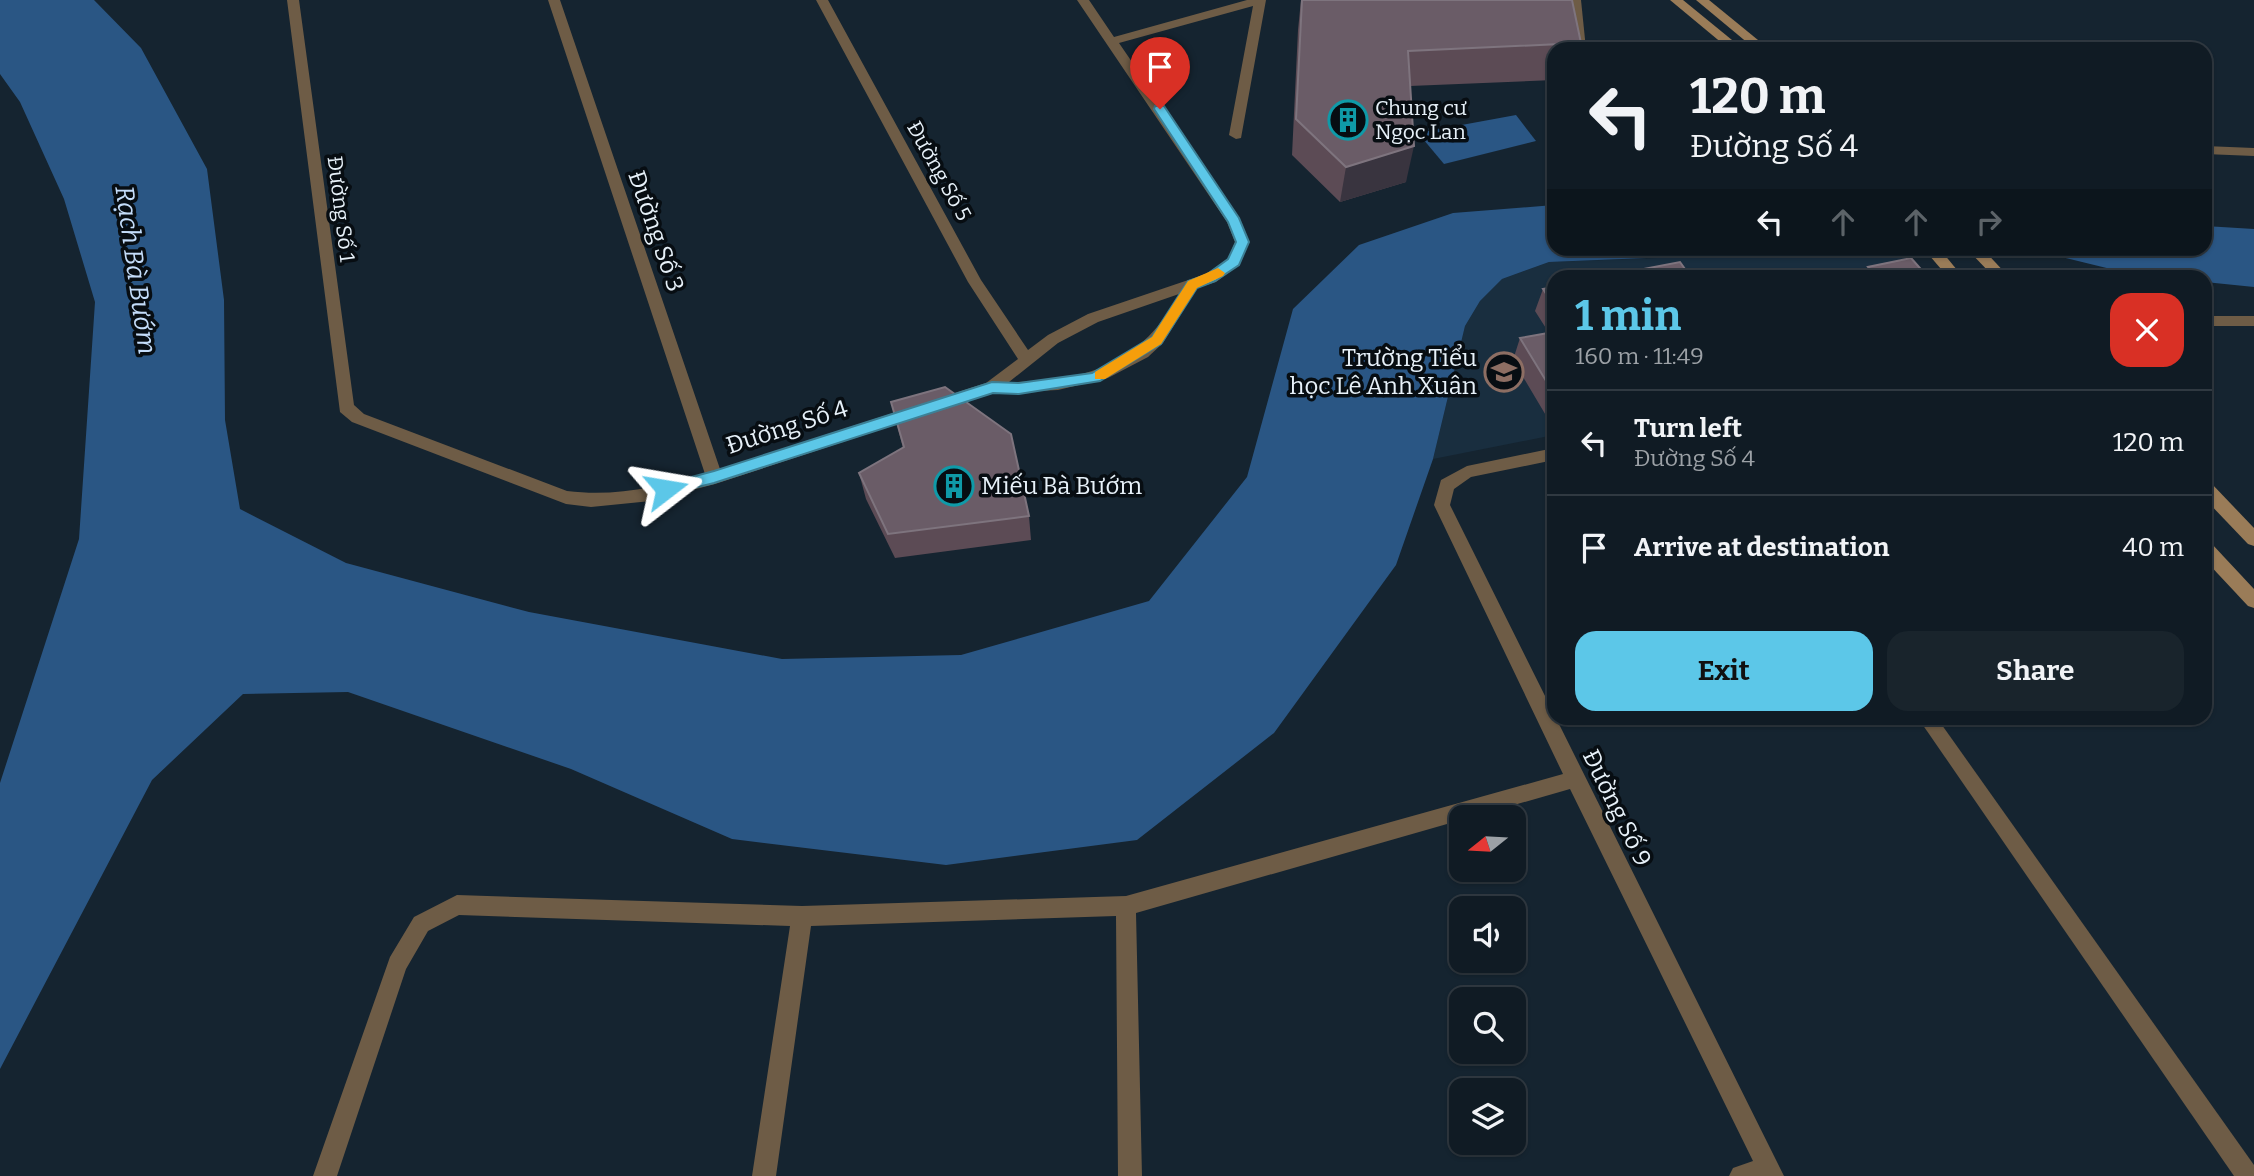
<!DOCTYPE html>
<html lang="en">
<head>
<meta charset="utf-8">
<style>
	body { margin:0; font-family:Bitter,serif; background:#19242c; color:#f1f3f6; height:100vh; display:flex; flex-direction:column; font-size:26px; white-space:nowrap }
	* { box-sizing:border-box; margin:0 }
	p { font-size:23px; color:#9ca1a6 }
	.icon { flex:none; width:38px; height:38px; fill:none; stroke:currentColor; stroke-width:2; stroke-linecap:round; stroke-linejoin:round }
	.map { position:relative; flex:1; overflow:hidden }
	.side { position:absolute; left:1547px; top:270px; width:665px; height:455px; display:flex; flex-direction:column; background:#101b24; border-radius:21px; box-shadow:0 2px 5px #0004,0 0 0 2px #303941 }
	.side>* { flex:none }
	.banner { position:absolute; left:1547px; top:42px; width:665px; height:214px; border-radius:21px; box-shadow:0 2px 5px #0004,0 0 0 2px #303941; background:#101b24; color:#f1f3f6; overflow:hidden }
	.needle { width:46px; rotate:252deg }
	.buttons { position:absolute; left:1449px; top:805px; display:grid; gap:14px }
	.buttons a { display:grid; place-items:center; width:77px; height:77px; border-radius:14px; background:#101b24; box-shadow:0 2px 5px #0004,0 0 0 2px #303941; font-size:35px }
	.pin { position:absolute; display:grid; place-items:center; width:60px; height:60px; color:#fff; margin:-72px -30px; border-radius:50% 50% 50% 0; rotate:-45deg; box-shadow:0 0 7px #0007 }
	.pin .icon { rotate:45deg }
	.me { position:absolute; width:77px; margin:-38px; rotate:76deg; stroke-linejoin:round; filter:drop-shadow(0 0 5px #0008) }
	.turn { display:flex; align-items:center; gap:24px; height:147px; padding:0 28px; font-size:32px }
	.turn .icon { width:91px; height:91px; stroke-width:2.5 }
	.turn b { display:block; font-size:49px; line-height:60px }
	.lanes { display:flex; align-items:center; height:66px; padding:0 28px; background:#0003; justify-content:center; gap:35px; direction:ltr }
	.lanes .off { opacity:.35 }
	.round { display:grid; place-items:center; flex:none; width:74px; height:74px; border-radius:21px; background:#19242c }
	.summary { display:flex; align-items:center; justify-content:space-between; height:119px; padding:0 28px }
	h1 { font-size:42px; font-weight:700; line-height:52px; color:#5cc7e8 }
	.action { display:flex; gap:14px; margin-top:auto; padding:14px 28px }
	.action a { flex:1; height:80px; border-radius:21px; background:#5cc7e8; color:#111; font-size:28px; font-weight:700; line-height:80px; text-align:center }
	.action a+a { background:#19242c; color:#f1f3f6 }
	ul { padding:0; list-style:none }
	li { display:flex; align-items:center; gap:21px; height:105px; padding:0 28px; border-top:2px solid #303941 }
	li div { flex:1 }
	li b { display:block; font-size:26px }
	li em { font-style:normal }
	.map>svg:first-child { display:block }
</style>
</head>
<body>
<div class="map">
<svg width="2254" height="1176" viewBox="0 0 2254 1176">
	<rect width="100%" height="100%" fill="#152430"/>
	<path fill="#192e3f" d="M1899 249 1930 276H1554V435L1433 459 1465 326 1480 301 1502 279 1549 262Z"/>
	<g fill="#2a5684">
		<path d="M0 0H94L141 48 207 169 224 300 225 420 240 509 346 563 529 612 782 659 961 655 1149 601 1247 477 1293 309 1359 245 1453 213 1554 205V248L1867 249 1549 262 1502 279 1480 301 1465 326 1433 459 1396 565 1274 733 1137 840 946 865 732 839 571 769 348 692 243 694 152 780 0 1069V783L79 539 95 302 64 199 20 102 0 74Z"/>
		<path d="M1516 115 1536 141 1444 164 1418 133Z"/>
		<path d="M2205 226 2254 229V287L2205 282V276L2127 273 2029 249 2205 248Z"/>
	</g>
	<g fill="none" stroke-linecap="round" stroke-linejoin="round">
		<path fill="#6e5c46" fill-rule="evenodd" d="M1569 0H1581L1586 49H1574Z"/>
		<g fill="#6e5c46" fill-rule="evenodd">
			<path d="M287 0H299L354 405 364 414 567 491C615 497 659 487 705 474L548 0H560L720 469 986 383 1018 359 968 282 816 0H828L981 280 1028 350 1048 335 1088 314 1206 274 1228 259 1235 242 1227 222 1077 0H1089L1114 37 1247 0H1266L1241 138 1236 139 1229 135 1253 6 1119 43 1239 218 1249 242 1239 265 1216 282 1197 288 1163 343 1148 357 1108 378 1058 390 992 393 715 484 651 501 591 507 566 504 352 422 340 412ZM1179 294C1142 364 1086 382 1009 382L1058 343 1098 322Z"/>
			<path d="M2205 146 2254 148V156L2205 154Z"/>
			<rect x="2205" y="316" width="49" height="10"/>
			<path d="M1554 448V460L1471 477 1454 489 1450 505 1784 1176H1729L1733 1168 1753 1161 1570 789 1472 817H1461V820L1136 913 1142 1176H1118L1116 916 811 926 776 1176H752L790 926 459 915 428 931 406 969 337 1176H313L390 957 414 917 457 895 802 906 1126 896 1563 774 1434 505 1441 480 1467 466Z"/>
			<path d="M1918 718H1937L2254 1165V1176H2234Z"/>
		</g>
		<g fill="#9a7c58" fill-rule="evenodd">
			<path d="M1670 0H1683L1743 49H1729Z"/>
			<path d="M1696 0H1709L1769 49H1755Z"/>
			<path d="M1923 248H1939L1962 276H1947Z"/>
			<path d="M1966 248H1982L2008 276H1993Z"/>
			<path d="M2205 482 2211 483 2254 528V546L2248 544 2205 499Z"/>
			<path d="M2205 541 2211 543 2254 589V608L2248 606 2205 560Z"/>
		</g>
	</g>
	<g fill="#5c4b55">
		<path d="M1301 0 1581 43 1579 49H1554V80L1410 86 1406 182 1340 202 1292 155 1298 30Z"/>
		<path d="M1868 267 1927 276H1862Z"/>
		<path d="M1554 287V429L1513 360 1520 338 1549 333 1535 311 1543 289Z"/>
		<path d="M891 402 1029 516 1031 540 895 558 866 499 859 473 903 448Z"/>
	</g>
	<path fill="#39343f" d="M1414 146 1406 182 1340 202 1346 167Z"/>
	<g fill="#6a5c67" stroke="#7e747e" stroke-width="2">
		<path d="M1302 0H1572L1581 43 1408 51 1414 146 1346 167 1296 119Z"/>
		<path d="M1911 258 1927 276H1876L1868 267Z"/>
		<path d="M1680 262 1690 276 1710 272 1714 276H1607Z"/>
		<path d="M1554 287V306L1543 289Z"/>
		<path d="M1554 332V394L1520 338Z"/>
		<path d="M945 387 1011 434 1029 516 888 534 859 473 904 447 891 402Z"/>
	</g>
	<path fill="#5cc7e8" stroke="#3c8197" stroke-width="2" d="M1155 106H1164L1239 218 1249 242 1239 265 1215 281 1197 288 1161 344 1100 381 1019 394 993 393 714 483 666 495 661 493V485L714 471 992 382 1019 383 1092 373 1152 337 1188 281 1206 275 1228 259 1236 242 1228 222 1154 109Z"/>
	<path fill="#f59e0b" d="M1218 268 1225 273 1223 276 1197 288 1161 344 1105 379H1095V372L1152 337 1188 281Z"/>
	<defs>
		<g id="building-ring" transform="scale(2.0125)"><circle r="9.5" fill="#070d12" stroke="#0f9aa8" stroke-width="1.5"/><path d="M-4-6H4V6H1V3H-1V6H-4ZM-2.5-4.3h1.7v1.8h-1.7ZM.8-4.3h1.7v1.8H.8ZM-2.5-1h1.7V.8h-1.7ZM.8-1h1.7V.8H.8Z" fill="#0f9aa8"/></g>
		<g id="school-ring" transform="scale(2.0125)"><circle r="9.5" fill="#070d12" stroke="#8d6e63" stroke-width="1.5"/><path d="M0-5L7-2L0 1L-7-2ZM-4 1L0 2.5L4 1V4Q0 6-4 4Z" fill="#8d6e63"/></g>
	</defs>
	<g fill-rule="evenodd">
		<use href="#building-ring" x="1348" y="120"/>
		<use href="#school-ring" x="1504" y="372"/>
		<use href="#building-ring" x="954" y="486"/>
	</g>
	<g text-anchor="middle" stroke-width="7" stroke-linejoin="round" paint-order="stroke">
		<g font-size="21" fill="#e7f1f9" stroke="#070d12" text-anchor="start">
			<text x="1375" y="115">Chung cư<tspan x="1375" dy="24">Ngọc Lan</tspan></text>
		</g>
		<g font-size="21" fill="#e7f1f9" stroke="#070d12">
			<text transform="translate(939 171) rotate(61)" y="7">Đường Số 5</text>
			<text transform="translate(341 209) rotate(83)" y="7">Đường Số 1</text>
		</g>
		<g font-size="24" fill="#e7f1f9" stroke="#070d12">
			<text transform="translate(656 231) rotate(71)" y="8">Đường Số 3</text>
			<text transform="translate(787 427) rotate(-18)" y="8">Đường Số 4</text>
			<text transform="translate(1617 808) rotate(64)" y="8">Đường Số 9</text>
		</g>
		<g font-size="24" fill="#e7f1f9" stroke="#070d12" text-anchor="end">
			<text x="1477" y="366">Trường Tiểu<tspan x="1477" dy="28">học Lê Anh Xuân</tspan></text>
			<text x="981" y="494" text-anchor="start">Miếu Bà Bướm</text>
		</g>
		<g font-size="26" font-style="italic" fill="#c4ddfa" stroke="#070d12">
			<text transform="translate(136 270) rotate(82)" y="9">Rạch Bà Bướm</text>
		</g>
	</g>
</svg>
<div class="buttons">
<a><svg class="needle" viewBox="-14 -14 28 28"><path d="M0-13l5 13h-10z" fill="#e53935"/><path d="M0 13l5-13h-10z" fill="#9ca1a6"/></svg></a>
<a><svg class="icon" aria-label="sound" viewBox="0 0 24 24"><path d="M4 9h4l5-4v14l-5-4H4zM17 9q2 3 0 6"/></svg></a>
<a><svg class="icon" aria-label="search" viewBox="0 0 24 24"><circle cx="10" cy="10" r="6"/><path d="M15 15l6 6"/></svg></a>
<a><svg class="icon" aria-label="layers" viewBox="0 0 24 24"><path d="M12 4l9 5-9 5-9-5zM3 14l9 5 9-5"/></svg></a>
</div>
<div class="pin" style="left:1160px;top:109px;background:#d93025"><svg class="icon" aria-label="arrive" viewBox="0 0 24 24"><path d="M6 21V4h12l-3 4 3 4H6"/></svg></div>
<svg class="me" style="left:666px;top:489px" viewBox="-20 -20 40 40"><path d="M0-17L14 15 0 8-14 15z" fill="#5cc7e8" stroke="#fff" stroke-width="4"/></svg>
<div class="banner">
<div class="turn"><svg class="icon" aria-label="left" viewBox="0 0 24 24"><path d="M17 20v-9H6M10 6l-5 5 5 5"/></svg><div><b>120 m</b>Đường Số 4</div></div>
<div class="lanes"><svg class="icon" aria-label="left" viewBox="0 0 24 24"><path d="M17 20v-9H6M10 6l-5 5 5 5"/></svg><svg class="icon off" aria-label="ahead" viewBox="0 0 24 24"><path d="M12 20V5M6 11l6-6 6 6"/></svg><svg class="icon off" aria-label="ahead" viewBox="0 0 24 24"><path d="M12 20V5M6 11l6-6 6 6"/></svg><svg class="icon off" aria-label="right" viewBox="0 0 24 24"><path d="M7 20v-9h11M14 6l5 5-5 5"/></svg></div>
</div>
<section class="side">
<div class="summary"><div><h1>1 min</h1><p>160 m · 11:49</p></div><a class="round" style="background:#d93025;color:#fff"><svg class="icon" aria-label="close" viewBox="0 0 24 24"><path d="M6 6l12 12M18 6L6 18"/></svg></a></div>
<ul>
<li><svg class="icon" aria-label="left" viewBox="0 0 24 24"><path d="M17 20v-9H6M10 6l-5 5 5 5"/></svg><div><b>Turn left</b><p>Đường Số 4</p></div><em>120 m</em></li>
<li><svg class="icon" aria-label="arrive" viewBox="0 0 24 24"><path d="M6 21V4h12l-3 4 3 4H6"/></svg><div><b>Arrive at destination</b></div><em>40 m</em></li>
</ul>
<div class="action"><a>Exit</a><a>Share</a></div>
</section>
</div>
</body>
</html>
